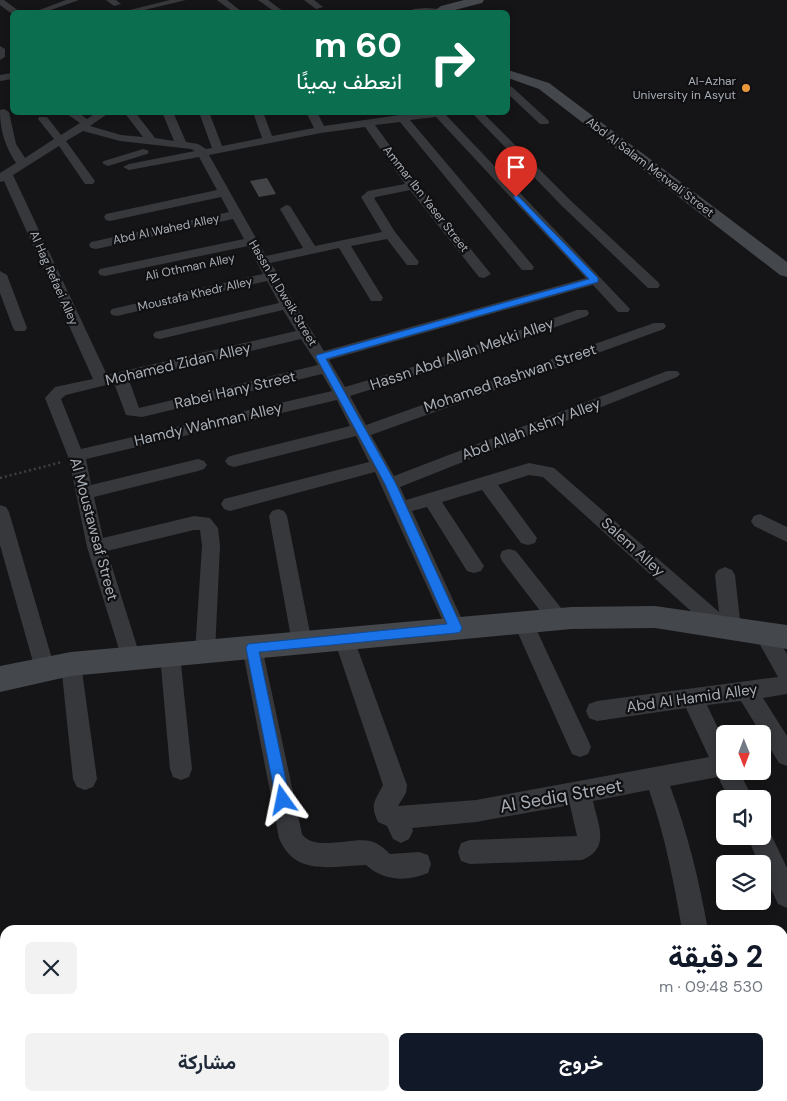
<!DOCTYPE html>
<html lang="ar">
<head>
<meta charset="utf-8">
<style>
	body { margin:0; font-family:"DM Sans",Vazirmatn,sans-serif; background:#f2f2f3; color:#1f2937; direction:rtl; height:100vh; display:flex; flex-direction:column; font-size:19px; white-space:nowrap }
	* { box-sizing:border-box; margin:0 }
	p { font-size:16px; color:#747a83 }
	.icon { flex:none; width:28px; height:28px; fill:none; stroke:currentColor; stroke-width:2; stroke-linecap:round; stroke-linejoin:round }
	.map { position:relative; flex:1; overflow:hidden; direction:ltr }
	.side { position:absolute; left:0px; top:925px; width:788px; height:176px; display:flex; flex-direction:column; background:#fff; border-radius:15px 15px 0 0; box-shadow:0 2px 8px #0003; direction:rtl }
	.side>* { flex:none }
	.hud { position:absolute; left:10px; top:10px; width:500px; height:105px; border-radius:8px; box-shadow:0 2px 8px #0003; direction:rtl; background:#0b6e4f; color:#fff; overflow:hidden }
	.needle { width:32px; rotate:179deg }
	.tools { position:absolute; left:716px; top:725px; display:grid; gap:10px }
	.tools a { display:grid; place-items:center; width:55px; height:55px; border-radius:8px; background:#fff; box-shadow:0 2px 8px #0003; font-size:25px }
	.pin { position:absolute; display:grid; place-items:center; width:42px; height:42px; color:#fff; margin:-51px -21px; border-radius:50% 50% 50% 0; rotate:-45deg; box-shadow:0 0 5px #0007 }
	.pin .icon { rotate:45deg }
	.me { position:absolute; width:55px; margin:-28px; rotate:348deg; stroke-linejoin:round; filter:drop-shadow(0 0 4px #0008) }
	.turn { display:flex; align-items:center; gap:18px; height:105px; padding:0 25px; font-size:22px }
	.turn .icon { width:65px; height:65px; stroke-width:2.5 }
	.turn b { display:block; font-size:35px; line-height:42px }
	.round { display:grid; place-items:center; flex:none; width:52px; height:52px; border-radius:8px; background:#f2f2f3 }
	.overview { display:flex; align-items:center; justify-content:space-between; height:85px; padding:0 25px }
	h1 { font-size:30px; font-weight:700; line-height:38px; color:#111827 }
	.cta { display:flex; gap:10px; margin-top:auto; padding:10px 25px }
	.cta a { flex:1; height:58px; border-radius:8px; background:#111827; color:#fff; font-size:20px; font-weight:700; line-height:58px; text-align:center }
	.cta a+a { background:#f2f2f3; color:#1f2937 }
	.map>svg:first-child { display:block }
</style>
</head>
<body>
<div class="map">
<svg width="787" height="1101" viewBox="0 0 787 1101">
	<rect width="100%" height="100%" fill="#151517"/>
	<path fill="#424447" d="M267 178 276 194 259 197 250 181Z"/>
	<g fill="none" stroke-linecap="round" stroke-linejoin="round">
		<path stroke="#3c3f43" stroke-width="2.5" stroke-dasharray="2 3" stroke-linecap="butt" d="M0 478 62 462"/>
		<g fill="#36383c" fill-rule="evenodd">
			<path d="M0 0H4L20 12 12 14 0 5Z"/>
			<path d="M66 0H79L45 12H34Z"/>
			<path d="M106 0H116L121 4 114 6Z"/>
			<path d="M170 0H186L136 12H122Z"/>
			<path d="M217 0H227L242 12H233Z"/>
			<path d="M258 0H268L284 12H275Z"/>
			<path d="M304 0H314L323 7 316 9Z"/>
			<path d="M426 8 439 9 443 12H410L414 9Z"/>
			<path d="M0 46 5 49V57L0 60Z"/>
			<path d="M12 73V79L0 81V75Z"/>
			<path d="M508 86 512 87 548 120 549 122 548 124H540L508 94Z"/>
			<path d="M4 109 9 112 16 144 25 158 54 139 38 119 39 117H47L61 135 80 123 64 112H77L87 119 97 112H110L90 126 121 135 143 137 124 112H135L155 138 174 141 162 112H173L186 142 198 144 206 149 212 148 199 112H209L222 146 262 138 253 112H263L272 136 314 128 306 112H317L324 126 420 112H451L446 115 630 309 628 312H618L593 285 329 360 345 387 426 363 577 310H587L589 313 587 316 436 369 350 396 366 425 654 323H664L666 326 664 329 371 435 394 476 667 371H677L680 374 677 377 400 487 406 500 529 463 554 468 719 612 715 575 718 570 725 567 732 570 735 575 741 629 738 635 731 637 715 633 543 477 529 475 498 485 537 538 535 543 528 545 521 543 482 490 442 502 484 566 481 571 474 573 467 571 427 507 412 511 466 628 463 634 456 636 449 634 446 628 375 472 230 511 224 509 221 504 224 499 369 462 356 436 234 467 228 465 225 461 228 457 234 455 350 426 337 400 86 459 91 485 198 459 204 461 207 465 204 469 198 471 94 497 103 538 194 516 210 518 218 528 220 546 215 652 212 658 205 661 198 658 195 652 202 546 200 530H194L107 551 141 659 138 665 131 668 124 665 87 547 69 459 45 398 55 387 93 379 4 181 0 182V173L16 163C5 146 0 131 0 110ZM436 117 586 278 324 351 279 278 280 276 270 263 339 248 371 301H381L383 298 351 246 387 239 407 265H417L419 262 395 232 374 198 376 197 410 190 479 277 484 278 491 274 417 183 375 125 400 122 522 270H532L534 267 410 120ZM365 127 405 184 368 191 361 197 382 232 315 246 290 206 286 205 280 209 303 248 266 256 209 155 321 133ZM83 131 120 141 191 149 195 151 129 164 123 167 129 170 199 157 217 190 106 214 104 217 106 220 110 221 221 197 229 212 91 242 89 245 91 248 96 249 233 219 244 239 100 269 98 272 100 275 105 276 248 246 263 274 112 309 110 312 112 315 117 316 267 281 279 303 155 332 153 335 155 338 160 339 283 310 296 331 107 375 13 175 59 146 85 184H93L95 181 66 141ZM301 339 318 365 139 408 129 380ZM322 374 332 391 81 449 61 399 66 395 114 383 126 415 142 417Z"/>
			<path d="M471 112H482L570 200 658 282 660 285 658 288H648L562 206Z"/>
			<path d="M143 149 147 150 149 152 147 154 108 166 102 163 104 161Z"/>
			<path d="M0 271 7 275 27 328 25 331H15L13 328 0 293Z"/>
			<path d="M0 505 6 507 9 512 55 669 52 675 45 678 38 675 35 669 0 545Z"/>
			<path d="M278 509 284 511 287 516 312 643 309 649 302 652 295 649 292 643 269 516 272 511Z"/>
			<path d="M760 514 787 527V542L754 526 751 521 754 516Z"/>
			<path d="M509 549 516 551 565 613 568 619 565 625 558 627 551 625 502 561 500 556 502 551Z"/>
			<path d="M523 614 530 616 588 740 591 747 588 754 580 757 572 754 513 622 516 616Z"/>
			<path d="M764 626 771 628 787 654V694L763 698 787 736V766L779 763 741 701 707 705 725 743V771H739L753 799H729L718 777 670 786C688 834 699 880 708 930H682C674 882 665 836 649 790L593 801C598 825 611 848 582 860L470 864 461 861 458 852 461 843 470 840 577 836 570 805 476 822 412 828 413 831 409 839 401 843 393 839 387 826 378 822C369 803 376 800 383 785L334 639 337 633 344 630 351 633 354 639 407 785 406 793 398 806 476 800 709 757 686 708 597 721 589 718 586 711 589 704 597 701 778 677 754 634 757 628Z"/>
			<path d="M252 638 259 641 262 647 302 834C314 852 351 837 370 841 378 843 384 848 390 854L419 852 428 855 431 864 428 873C406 882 384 881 366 865 331 866 295 877 279 838L242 647 245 641Z"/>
			<path d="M170 646 177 649 180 655 192 769 189 777 181 780 173 777 170 769 160 655 163 649Z"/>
			<path d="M71 655 78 658 81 664 97 779 93 787 85 790 77 787 73 779 61 664 64 658Z"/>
			<path d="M762 826 768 828 787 868V908L778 904 762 870V864H759L747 836H762Z"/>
			<rect x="782" y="1061" width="5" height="28"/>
		</g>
		<g fill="#44474c" fill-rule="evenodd">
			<path d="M464 0H484L482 3 447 12H433L441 6Z"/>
			<path d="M508 70 549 83 787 262V277L780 275 539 89 508 78Z"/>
			<path d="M655 606 787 625V649L655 628 571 629 71 676 0 692V666L71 652 571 607Z"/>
		</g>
	</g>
	<path fill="#1a73e8" stroke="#114b97" d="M516 194 598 278V282L326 359 396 484 462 628 460 632 456 633 259 652 290 800 288 805 283 807 278 805 276 800 246 648 248 644 447 624 385 484 316 357 317 355 589 279 514 198V195Z"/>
	<circle fill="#e8973c" stroke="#101012" stroke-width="2" cx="746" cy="88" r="5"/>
	<g text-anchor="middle" stroke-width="4.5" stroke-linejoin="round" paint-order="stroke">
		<g font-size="12" fill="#a8aeb6" stroke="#101012" text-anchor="end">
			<text x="736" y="85">Al-Azhar<tspan x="736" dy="14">University in Asyut</tspan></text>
		</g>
		<g font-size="12" fill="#a8aeb6" stroke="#101012">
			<text transform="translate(650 167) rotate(37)" y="4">Abd Al Salam Metwali Street</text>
			<text transform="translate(426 199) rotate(52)" y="4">Ammar Ibn Yaser Street</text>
			<text transform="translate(166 229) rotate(-12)" y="4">Abd Al Wahed Alley</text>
			<text transform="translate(190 267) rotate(-12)" y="4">Ali Othman Alley</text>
			<text transform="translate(54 278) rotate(66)" y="4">Al Hag Refaei Alley</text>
			<text transform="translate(283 293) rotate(59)" y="4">Hassn Al Dweik Street</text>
			<text transform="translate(195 294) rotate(-13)" y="4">Moustafa Khedr Alley</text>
		</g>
		<g font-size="15" fill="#a8aeb6" stroke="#101012">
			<text transform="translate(462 354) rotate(-19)" y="5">Hassn Abd Allah Mekki Alley</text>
			<text transform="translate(178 364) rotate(-13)" y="5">Mohamed Zidan Alley</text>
			<text transform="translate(510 378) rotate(-19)" y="5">Mohamed Rashwan Street</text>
			<text transform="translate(235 390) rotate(-13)" y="5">Rabei Hany Street</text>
			<text transform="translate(208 424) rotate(-13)" y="5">Hamdy Wahman Alley</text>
			<text transform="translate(531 429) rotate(-21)" y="5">Abd Allah Ashry Alley</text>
			<text transform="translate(94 529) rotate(75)" y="5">Al Moustawsaf Street</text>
			<text transform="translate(633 547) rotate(42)" y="5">Salem Alley</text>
			<text transform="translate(692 698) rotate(-8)" y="5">Abd Al Hamid Alley</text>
		</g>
		<g font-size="18" fill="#a8aeb6" stroke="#101012">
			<text transform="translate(561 796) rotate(-10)" y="6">Al Sediq Street</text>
		</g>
	</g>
</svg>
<div class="tools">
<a><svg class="needle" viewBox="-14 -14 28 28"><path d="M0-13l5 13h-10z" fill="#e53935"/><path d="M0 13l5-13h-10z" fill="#747a83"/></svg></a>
<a><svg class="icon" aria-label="sound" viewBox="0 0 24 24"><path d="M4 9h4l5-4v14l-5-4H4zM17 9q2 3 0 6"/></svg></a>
<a><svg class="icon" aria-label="layers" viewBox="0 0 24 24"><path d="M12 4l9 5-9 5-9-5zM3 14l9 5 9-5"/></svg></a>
</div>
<div class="pin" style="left:516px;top:197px;background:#d93025"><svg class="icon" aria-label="arrive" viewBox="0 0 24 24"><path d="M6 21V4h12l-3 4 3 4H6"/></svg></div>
<svg class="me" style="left:283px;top:800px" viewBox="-20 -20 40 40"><path d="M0-17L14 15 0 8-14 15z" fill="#1a73e8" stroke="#fff" stroke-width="4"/></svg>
<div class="hud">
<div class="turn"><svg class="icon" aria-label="right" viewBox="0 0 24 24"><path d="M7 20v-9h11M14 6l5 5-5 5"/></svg><div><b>60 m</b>انعطف يمينًا</div></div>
</div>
<section class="side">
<div class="overview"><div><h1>2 دقيقة</h1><p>530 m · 09:48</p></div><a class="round"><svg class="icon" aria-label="close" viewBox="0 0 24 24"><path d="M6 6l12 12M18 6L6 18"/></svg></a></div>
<div class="cta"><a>خروج</a><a>مشاركة</a></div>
</section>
</div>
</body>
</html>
